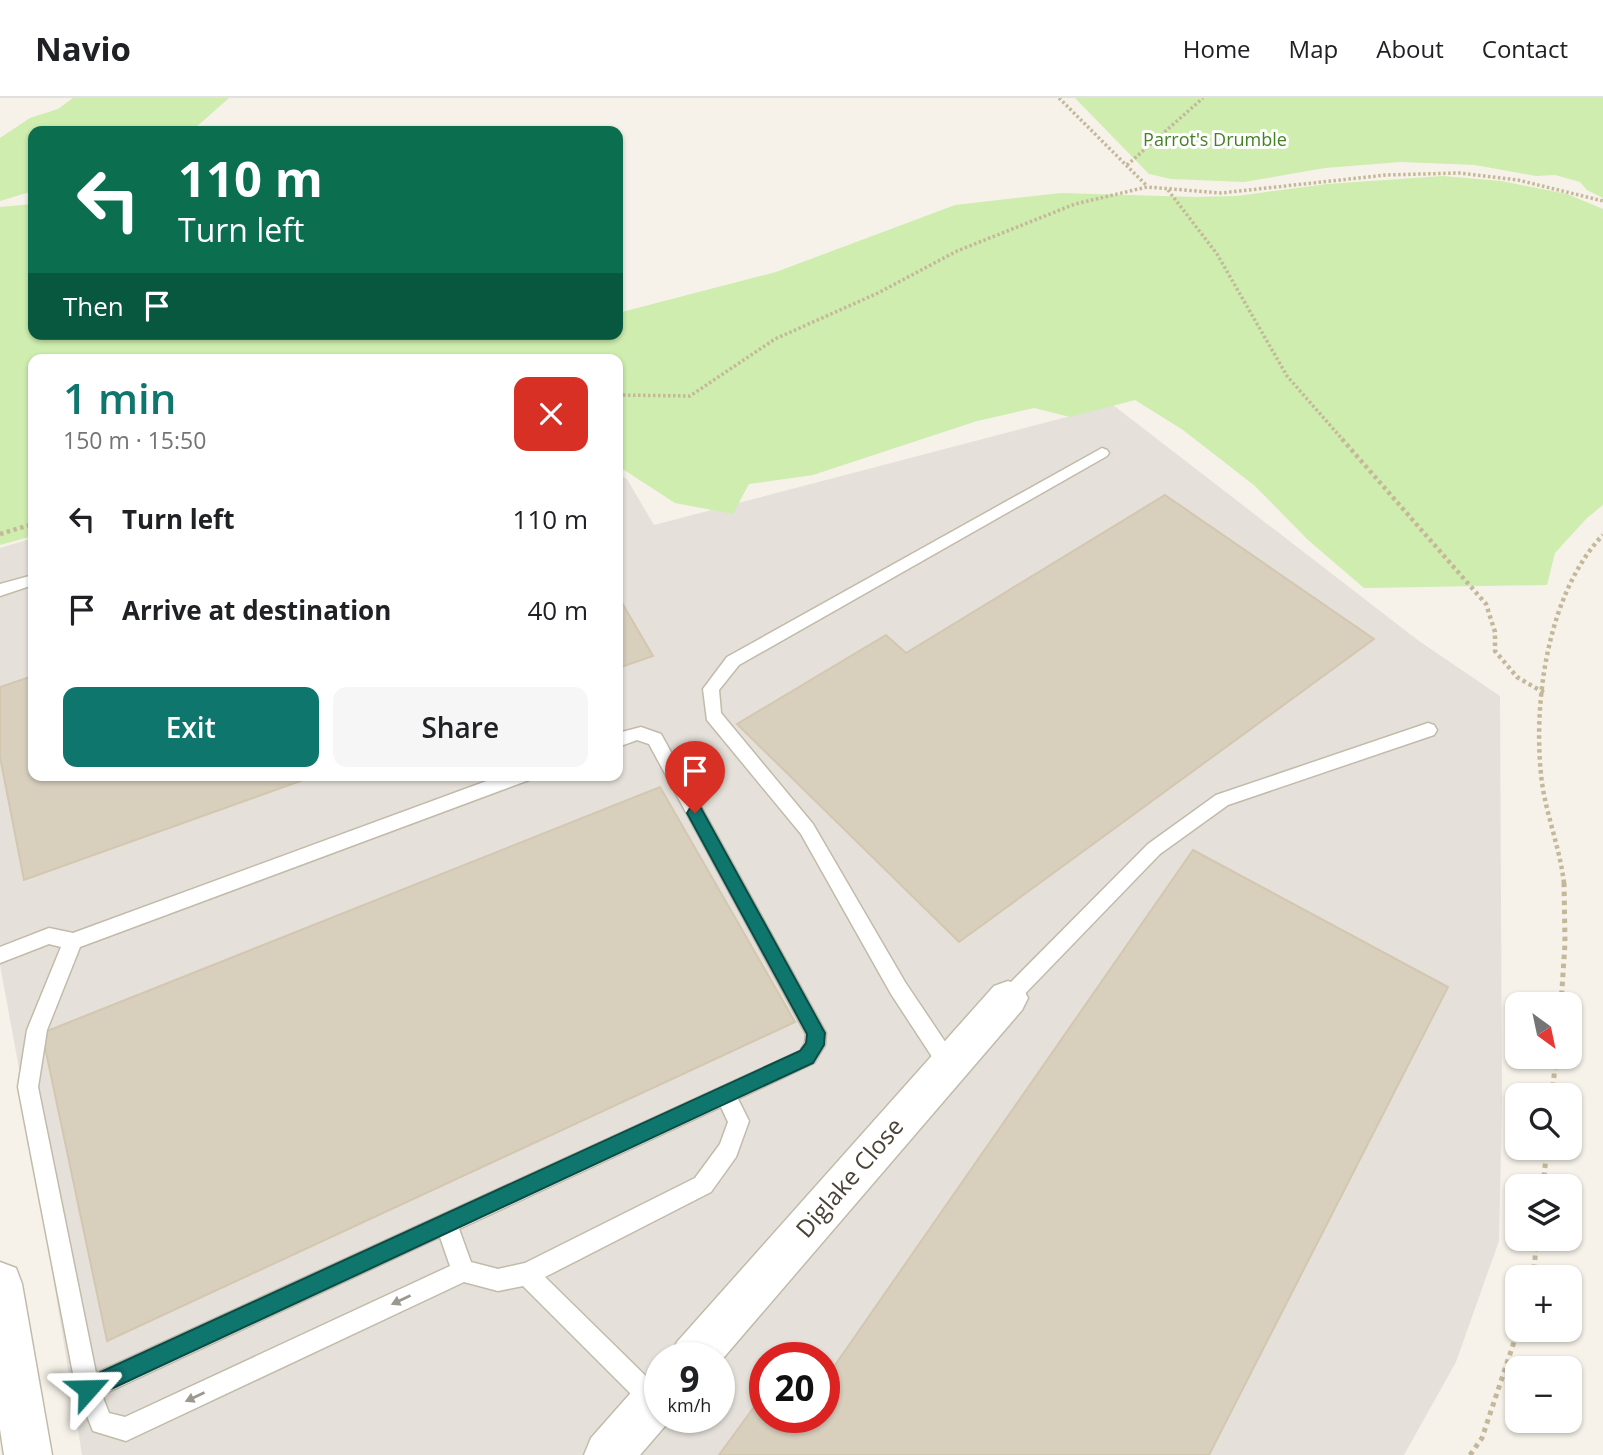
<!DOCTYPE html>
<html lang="en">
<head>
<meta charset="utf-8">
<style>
	body { margin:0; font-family:"Open Sans",sans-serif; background:#f6f6f6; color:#202124; height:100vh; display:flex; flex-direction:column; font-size:26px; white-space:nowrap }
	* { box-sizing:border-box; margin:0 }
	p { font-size:23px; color:#757577 }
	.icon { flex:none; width:38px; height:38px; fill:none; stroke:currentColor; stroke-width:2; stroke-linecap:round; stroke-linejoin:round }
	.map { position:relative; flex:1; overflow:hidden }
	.details { position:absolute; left:28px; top:256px; width:595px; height:427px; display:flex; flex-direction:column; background:#fff; border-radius:14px; box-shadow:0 2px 5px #0004 }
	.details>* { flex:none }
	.banner { position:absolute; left:28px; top:28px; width:595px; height:214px; border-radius:14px; box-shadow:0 2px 5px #0004; background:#0b6e4f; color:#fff; overflow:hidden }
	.needle { width:46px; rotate:147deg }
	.fabs { position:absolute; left:1505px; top:894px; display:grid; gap:14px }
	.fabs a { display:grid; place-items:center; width:77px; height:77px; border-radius:14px; background:#fff; box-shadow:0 2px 5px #0004; font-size:35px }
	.speed { position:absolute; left:644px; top:1244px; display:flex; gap:14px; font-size:35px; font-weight:700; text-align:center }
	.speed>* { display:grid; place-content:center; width:91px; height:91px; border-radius:50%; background:#fff; box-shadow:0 2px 5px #0004; line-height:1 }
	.speed small { font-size:18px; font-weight:400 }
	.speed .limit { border:10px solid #d22; background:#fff; color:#111 }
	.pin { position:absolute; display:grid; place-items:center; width:60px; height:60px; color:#fff; margin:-72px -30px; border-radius:50% 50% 50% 0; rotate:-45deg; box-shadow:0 0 7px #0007 }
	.pin .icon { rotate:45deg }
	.me { position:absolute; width:77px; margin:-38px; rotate:65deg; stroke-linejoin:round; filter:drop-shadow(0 0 5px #0008) }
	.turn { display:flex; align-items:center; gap:24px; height:147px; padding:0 35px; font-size:32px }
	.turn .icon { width:91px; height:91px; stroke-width:2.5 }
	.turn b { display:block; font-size:49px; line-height:60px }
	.then { display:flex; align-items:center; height:66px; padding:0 35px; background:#0003; gap:14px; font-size:26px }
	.round { display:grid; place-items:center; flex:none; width:74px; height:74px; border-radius:14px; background:#f6f6f6 }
	.overview { display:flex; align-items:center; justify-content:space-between; height:119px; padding:0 35px }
	h1 { font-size:42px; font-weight:600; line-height:52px; color:#0f766e }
	.cta { display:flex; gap:14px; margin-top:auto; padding:14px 35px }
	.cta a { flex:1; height:80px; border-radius:14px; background:#0f766e; color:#fff; font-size:28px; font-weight:600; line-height:80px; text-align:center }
	.cta a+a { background:#f6f6f6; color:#202124 }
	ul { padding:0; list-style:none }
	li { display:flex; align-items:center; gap:21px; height:91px; padding:0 35px }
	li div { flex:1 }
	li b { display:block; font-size:26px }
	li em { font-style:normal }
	header { display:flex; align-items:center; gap:42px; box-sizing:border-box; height:98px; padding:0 35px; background:#fff; border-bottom:2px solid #e0e0e0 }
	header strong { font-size:33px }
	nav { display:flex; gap:38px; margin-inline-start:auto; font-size:24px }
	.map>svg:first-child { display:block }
</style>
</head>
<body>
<header>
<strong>Navio</strong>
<nav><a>Home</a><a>Map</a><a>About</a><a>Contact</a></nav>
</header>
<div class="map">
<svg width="1603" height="1357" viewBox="0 0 1603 1357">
	<rect width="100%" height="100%" fill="#f6f2e9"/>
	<path fill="#e5e1da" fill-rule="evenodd" d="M1113 307 1419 543 1500 598 1502 1003 1499 1143 1456 1264 1404 1357H82L20 976 0 867V450L33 440V677H618V376L627 381 654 427ZM660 1260H719V1320H660ZM765 1260H824V1320H765Z"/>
	<g fill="#ceedaf">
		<path d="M73 0H229L195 30V33H33V93L0 103V40L30 20 58 11Z"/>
		<path d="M1075 0H1603V100L1587 92 1580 84 1555 77 1536 78 1475 67 1401 64 1325 70 1244 84 1171 81 1149 76Z"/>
		<path d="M1443 78 1501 83 1567 96 1603 111V407L1586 421 1555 455 1547 487 1364 490 1308 442 1255 388 1183 332 1135 302 1070 319 1034 310 977 323 813 377 749 386 733 416 675 405 618 368V261H33V438L0 447V109L33 106V236H618V215L776 174 955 107 1061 95 1196 99 1237 98 1327 86Z"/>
	</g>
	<g fill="#d8cfbd" stroke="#d4c7b0" stroke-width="2">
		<path d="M1165 397 1374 541 959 844 737 626 886 537 906 555Z"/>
		<path d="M618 498 653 558 618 570Z"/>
		<path d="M33 578V677H317L24 782 0 659V589Z"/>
		<path d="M660 689 795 924 107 1243 42 935Z"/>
		<path d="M1193 752 1448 889 1209 1357H719L765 1294V1320H824V1264L833 1270Z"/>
		<path d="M798 1247 817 1260H789Z"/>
	</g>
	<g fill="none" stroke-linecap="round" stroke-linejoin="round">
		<g stroke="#c2bbaa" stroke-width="3">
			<g id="lane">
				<path d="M1102 350 1107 352 1109 355 1107 358 739 567 719 592 721 615 813 726 905 884 956 960 959 967 956 974 949 976 942 974 891 896 801 736 707 622 703 591 727 559Z"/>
				<path d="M33 477V487L0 498V486Z"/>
				<path d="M1428 625 1434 627 1437 632 1434 637 1228 707 1160 756 1015 906 1008 909 1001 906 998 900 1001 894 1148 746 1216 697Z"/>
				<path d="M641 629 661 636 826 935 825 947 814 965 738 1001 749 1023 736 1059 711 1094 545 1179 660 1292V1311L653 1314 645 1310 523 1188 498 1193 464 1184 126 1343 93 1333 76 1291 18 989 27 932 61 849 49 846 0 865V849L49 830 73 835 503 677H532L529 682 80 849 47 932 38 989 96 1275 800 953 805 945 806 936 649 646 637 642 618 649V635ZM721 1009 728 1024 720 1046 695 1080 525 1165 498 1171 471 1164 459 1131ZM440 1139 450 1168 125 1319 109 1315 102 1297Z"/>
			</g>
		</g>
		<g stroke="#c2bbaa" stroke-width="3">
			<g id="street">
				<path d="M1008 883 1022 888 1028 900 1022 912 719 1265V1260H670L677 1244 994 888Z"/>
				<path d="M0 1164 16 1170 22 1186 52 1357H4L0 1331Z"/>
				<path d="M660 1275V1320H672L640 1357H584L591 1340 643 1281Z"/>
			</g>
		</g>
		<g stroke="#c5b89a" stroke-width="3.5" stroke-dasharray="2.5 2.5" stroke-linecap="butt">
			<path d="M1059 0 1147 88"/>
			<path d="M1127 67 1203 0"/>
			<path d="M1168 92 1217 156 1287 278 1343 342"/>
			<path d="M618 297 690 298 775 241 878 195 957 153 1075 106 1147 89 1221 95 1386 77 1459 75 1518 82 1603 103"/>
		</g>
		<g stroke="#c5b89a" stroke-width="4.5" stroke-dasharray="3.5 3.5" stroke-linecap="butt">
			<path d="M1342 341 1486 506 1495 534V553L1517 579 1546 596"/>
			<path d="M0 436 33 426"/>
			<path d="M1564 785C1560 751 1547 719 1542 685 1532 608 1547 495 1603 437"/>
		</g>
		<g stroke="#c5b89a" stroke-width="5" stroke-dasharray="4.5 4.5" stroke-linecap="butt">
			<path d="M1561 906 1565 845 1564 783"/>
			<path d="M1552 998 1556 959"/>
			<path d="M1543 1088 1547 1050"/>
			<path d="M1533 1180 1537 1141"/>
			<path d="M1470 1357 1482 1340 1518 1232"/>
		</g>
		<use href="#lane" fill="#fff" fill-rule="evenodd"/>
		<use href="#street" fill="#fff" fill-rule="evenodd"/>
	</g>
	<defs><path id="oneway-solid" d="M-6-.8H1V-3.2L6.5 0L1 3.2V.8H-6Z" transform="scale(1.75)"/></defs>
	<g fill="#9b9890">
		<use href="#oneway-solid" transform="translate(401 1202) rotate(155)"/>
		<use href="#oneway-solid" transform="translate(195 1299) rotate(155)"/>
	</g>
	<path fill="#0f766e" stroke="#0a4d48" stroke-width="2" d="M695 708 701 710 825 935 824 947 813 965 96 1298 88 1301 81 1298 78 1291 81 1283 800 953 806 945 807 936 687 715 690 710Z"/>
	<g text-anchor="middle" stroke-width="6" stroke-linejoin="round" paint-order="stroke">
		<g font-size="18" fill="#438223" stroke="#fff">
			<text x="1215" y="48">Parrot's Drumble</text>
		</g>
		<g font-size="24" fill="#4a4336" stroke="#fff">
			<text transform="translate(850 1080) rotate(-49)" y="8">Diglake Close</text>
		</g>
	</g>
</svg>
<div class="fabs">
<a><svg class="needle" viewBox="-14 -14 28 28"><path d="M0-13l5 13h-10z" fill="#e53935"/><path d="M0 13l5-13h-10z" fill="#757577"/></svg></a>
<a><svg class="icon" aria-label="search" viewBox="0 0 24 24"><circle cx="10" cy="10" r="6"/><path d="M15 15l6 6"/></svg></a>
<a><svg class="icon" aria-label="layers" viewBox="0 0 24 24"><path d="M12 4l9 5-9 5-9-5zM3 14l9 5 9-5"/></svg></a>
<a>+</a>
<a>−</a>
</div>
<div class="speed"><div>9<small>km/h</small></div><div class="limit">20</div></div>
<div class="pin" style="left:695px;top:715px;background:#d93025"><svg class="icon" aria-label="arrive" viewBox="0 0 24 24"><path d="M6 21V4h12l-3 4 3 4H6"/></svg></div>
<svg class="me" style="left:88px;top:1291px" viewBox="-20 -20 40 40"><path d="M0-17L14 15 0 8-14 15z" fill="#0f766e" stroke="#fff" stroke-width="4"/></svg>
<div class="banner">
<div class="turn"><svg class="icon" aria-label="left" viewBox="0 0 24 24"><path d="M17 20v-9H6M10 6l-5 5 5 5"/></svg><div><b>110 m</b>Turn left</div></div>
<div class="then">Then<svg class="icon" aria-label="arrive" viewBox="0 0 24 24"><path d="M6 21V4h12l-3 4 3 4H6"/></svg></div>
</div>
<section class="details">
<div class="overview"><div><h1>1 min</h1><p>150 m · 15:50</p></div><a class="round" style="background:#d93025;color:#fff"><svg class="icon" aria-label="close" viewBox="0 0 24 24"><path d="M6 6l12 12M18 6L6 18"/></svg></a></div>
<ul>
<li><svg class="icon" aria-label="left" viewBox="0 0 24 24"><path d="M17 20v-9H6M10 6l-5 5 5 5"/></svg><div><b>Turn left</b></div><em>110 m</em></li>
<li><svg class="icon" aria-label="arrive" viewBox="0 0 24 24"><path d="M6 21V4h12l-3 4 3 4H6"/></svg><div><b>Arrive at destination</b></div><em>40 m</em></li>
</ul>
<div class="cta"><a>Exit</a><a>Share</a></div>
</section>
</div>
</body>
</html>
